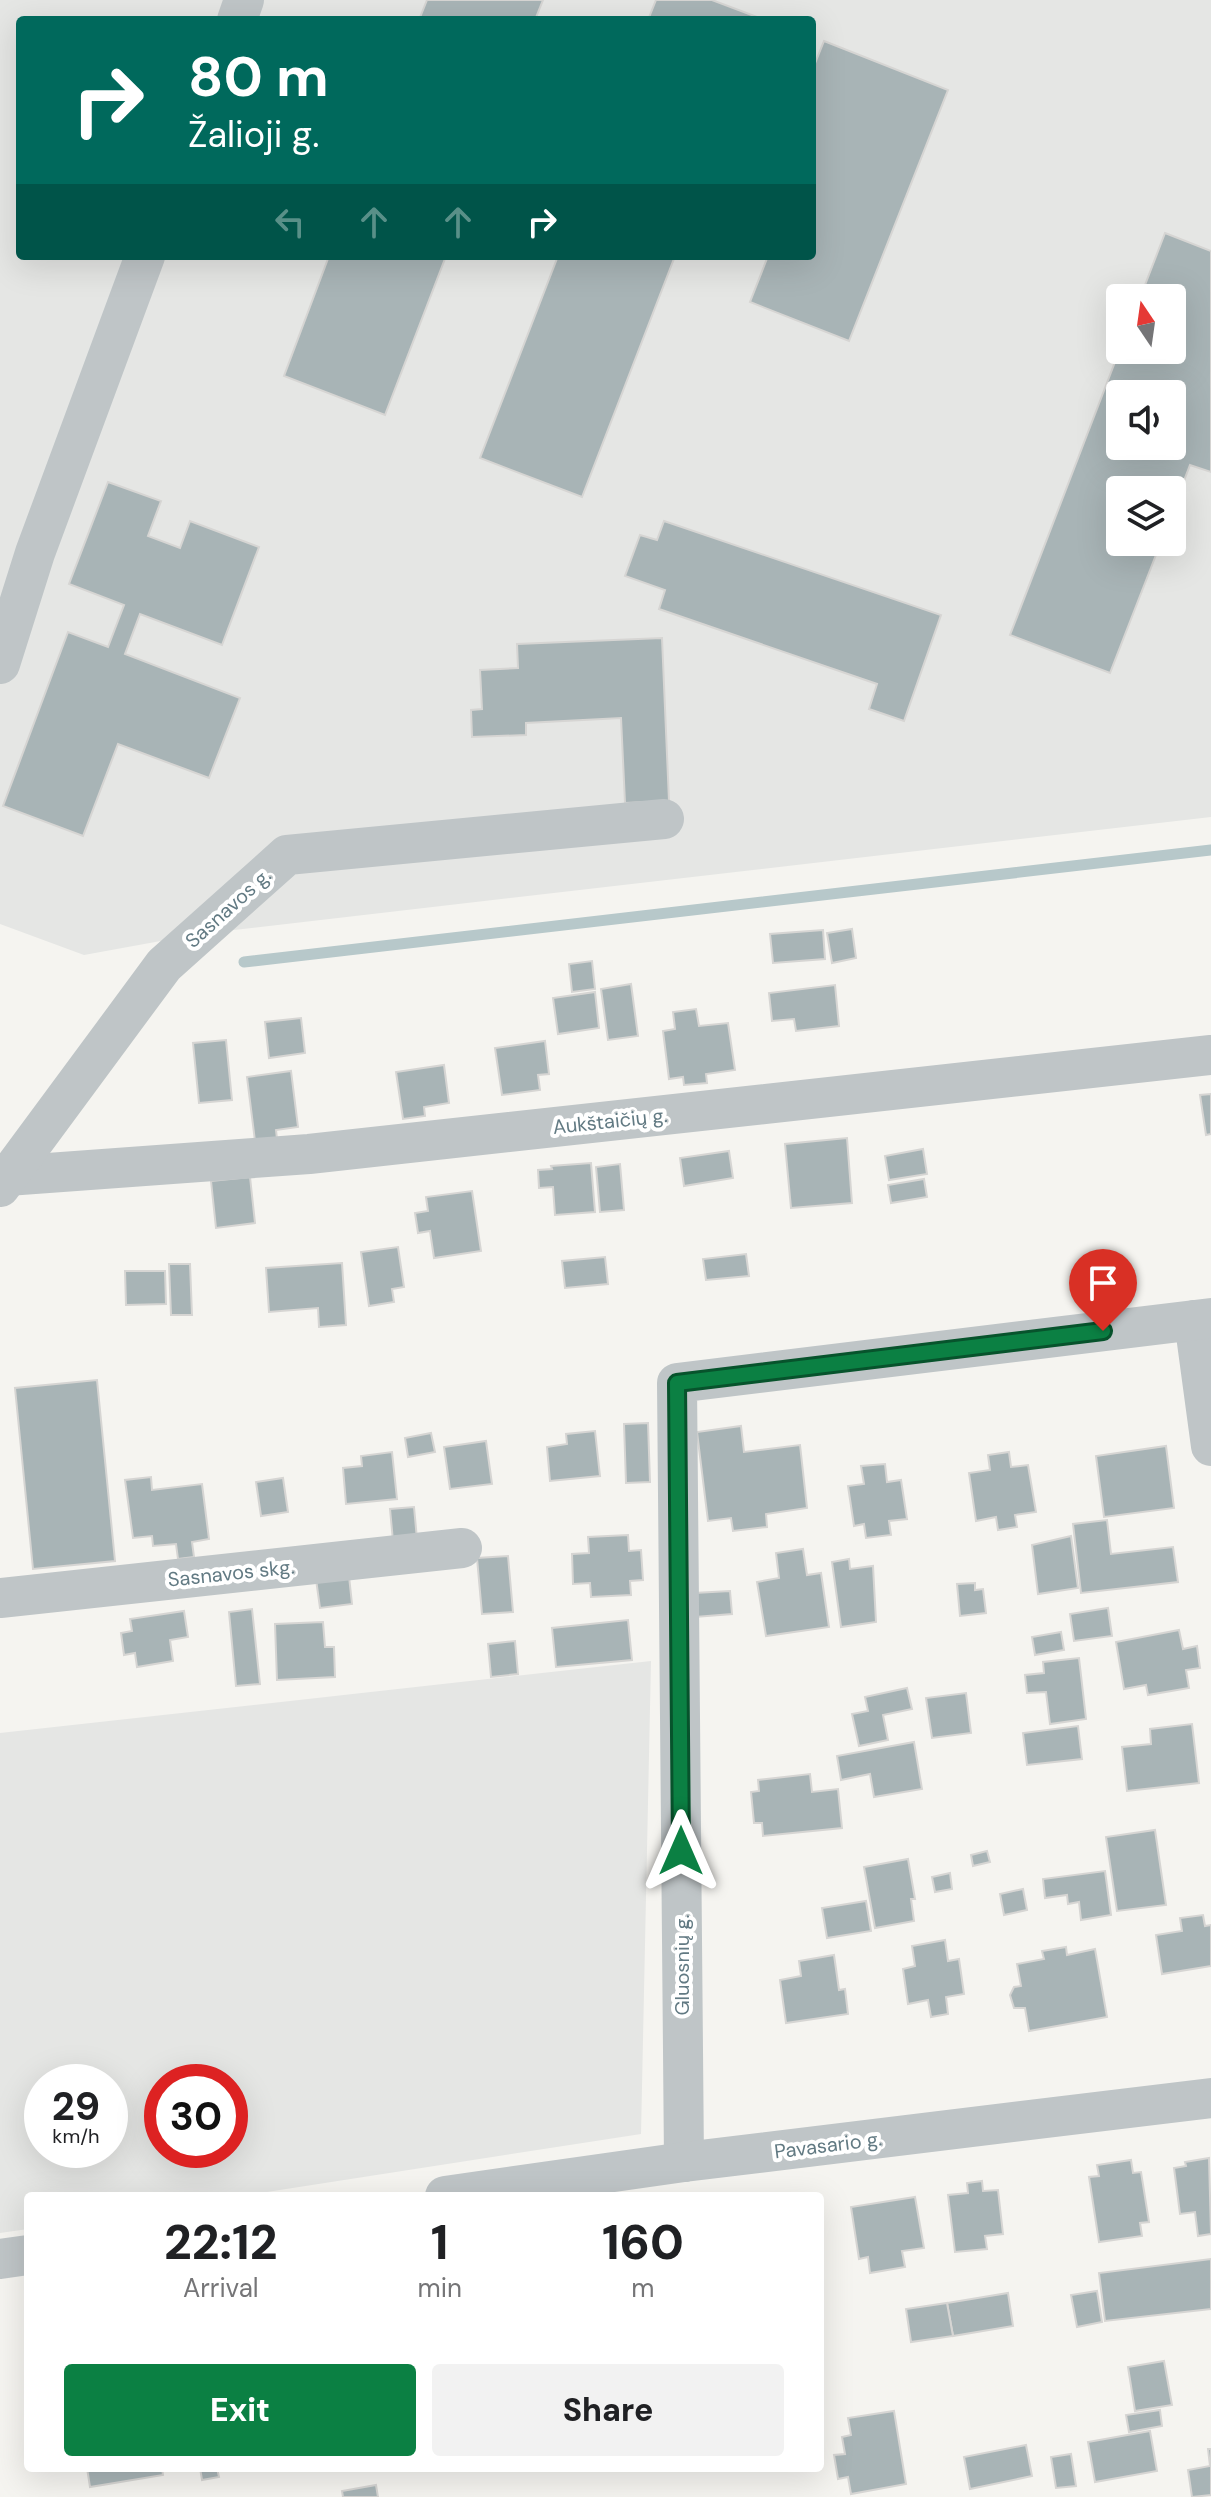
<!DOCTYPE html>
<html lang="en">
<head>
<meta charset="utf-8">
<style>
	body { margin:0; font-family:"DM Sans",sans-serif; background:#f2f2f2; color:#202124; height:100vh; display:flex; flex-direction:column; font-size:30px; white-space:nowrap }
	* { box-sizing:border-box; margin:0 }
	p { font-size:26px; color:#757577 }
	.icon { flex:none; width:44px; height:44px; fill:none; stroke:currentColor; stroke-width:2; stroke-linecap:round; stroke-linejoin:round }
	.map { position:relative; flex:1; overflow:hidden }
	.panel { position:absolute; left:24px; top:2192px; width:800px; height:280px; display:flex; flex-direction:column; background:#fff; border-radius:8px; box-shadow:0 8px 32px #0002 }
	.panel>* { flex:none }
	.banner { position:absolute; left:16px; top:16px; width:800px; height:244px; border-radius:8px; box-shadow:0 8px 32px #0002; background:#00695c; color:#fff; overflow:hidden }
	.needle { width:52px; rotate:347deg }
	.buttons { position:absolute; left:1106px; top:284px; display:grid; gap:16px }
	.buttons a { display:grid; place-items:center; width:80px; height:80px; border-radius:8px; background:#fff; box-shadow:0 8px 32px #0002; font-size:40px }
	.speed { position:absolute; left:24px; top:2064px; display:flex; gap:16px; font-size:40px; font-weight:700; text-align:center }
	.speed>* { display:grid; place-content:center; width:104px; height:104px; border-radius:50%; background:#fff; box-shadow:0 8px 32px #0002; line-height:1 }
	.speed small { font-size:20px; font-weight:400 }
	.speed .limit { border:12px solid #d22; background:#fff; color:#111 }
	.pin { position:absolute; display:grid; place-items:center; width:68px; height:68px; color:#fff; margin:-82px -34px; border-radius:50% 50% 50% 0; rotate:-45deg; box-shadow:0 0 8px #0007 }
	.pin .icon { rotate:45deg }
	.me { position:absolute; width:88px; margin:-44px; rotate:0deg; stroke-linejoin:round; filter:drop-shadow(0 0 6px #0008) }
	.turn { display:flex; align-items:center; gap:28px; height:168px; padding:0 40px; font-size:36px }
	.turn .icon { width:104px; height:104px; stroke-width:2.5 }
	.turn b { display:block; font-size:56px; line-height:68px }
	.lanes { display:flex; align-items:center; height:76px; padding:0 40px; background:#0003; justify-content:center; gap:40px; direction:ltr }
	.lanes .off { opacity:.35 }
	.eta { display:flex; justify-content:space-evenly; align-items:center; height:136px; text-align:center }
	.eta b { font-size:48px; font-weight:800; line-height:56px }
	.button { display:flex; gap:16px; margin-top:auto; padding:16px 40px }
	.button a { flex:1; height:92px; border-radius:8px; background:#0b8043; color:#fff; font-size:32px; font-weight:800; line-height:92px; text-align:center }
	.button a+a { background:#f2f2f2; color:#202124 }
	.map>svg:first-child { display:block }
</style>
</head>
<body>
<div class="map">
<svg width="1211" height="2497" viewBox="0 0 1211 2497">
	<rect width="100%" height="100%" fill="#f5f4f0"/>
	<g fill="#e5e6e4" fill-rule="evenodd">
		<path d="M0 0H1211V817L199 934 84 955 0 924ZM20 20H812V256H20ZM1120 298H1172V350H1120ZM1120 394H1172V446H1120ZM1120 490H1172V542H1120Z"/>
		<path d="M651 1661 641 2134 241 2196H28V2229L0 2233V1733ZM42 2082H110V2150H42ZM162 2082H230V2150H162Z"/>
	</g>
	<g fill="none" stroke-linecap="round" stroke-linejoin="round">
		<path stroke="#b7c8ca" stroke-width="11" d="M244 962 1211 850"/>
	</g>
	<g fill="#a8b4b6" stroke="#d6d5d3" stroke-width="2" fill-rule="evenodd">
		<path d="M427 0H543L535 20H419Z"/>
		<path d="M656 0H712L765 20H648Z"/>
		<path d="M824 41 948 90 849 341 750 302 768 256H812V71Z"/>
		<path d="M1165 233 1211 251V472L1190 465 1172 512V490H1120V542H1161L1110 673 1010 635 1120 349 1172 350V298H1140ZM1120 394H1172V446H1120Z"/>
		<path d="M329 256H446L385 415 284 376Z"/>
		<path d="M558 256H675L582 497 480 458Z"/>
		<path d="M108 482 161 501 148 536 180 548 190 521 259 547 222 645 140 614 125 654 240 698 209 778 118 744 83 836 3 806 68 632 108 647 124 605 69 584Z"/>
		<path d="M664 521 941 615 904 721 869 709 877 684 659 609 665 590 625 576 640 535 657 540Z"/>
		<path d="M662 638 669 801 625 803 621 718 526 723V735L472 737 471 710 482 709 480 670 518 668 517 644Z"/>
		<path d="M852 929 856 958 832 963 827 933Z"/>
		<path d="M823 930 825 959 773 963 770 934Z"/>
		<path d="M592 961 595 989 572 992 569 964Z"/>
		<path d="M631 984 638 1036 608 1040 601 989Z"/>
		<path d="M835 985 839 1026 796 1031 794 1019 772 1021 769 993Z"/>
		<path d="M595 992 599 1028 558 1034 553 998Z"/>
		<path d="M696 1009 699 1026 728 1023 735 1070 706 1074 707 1083 684 1085 683 1077 669 1079 663 1031 675 1029 673 1012Z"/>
		<path d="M301 1018 305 1053 269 1058 265 1022Z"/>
		<path d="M226 1040 232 1100 199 1103 193 1043Z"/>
		<path d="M545 1041 549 1074 538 1075 540 1090 502 1095 495 1048Z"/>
		<path d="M444 1065 449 1103 424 1107 425 1116 403 1119 396 1072Z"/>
		<path d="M291 1071 298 1127 276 1130 277 1139 255 1141 247 1077Z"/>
		<path d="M1211 1094V1134L1206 1135 1200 1095Z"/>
		<path d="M847 1138 852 1203 791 1208 785 1144Z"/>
		<path d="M923 1149 927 1174 889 1180 885 1156Z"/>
		<path d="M729 1151 733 1178 684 1186 680 1158Z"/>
		<path d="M591 1163 595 1212 555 1215 553 1187 539 1188 538 1170 552 1169 551 1166Z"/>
		<path d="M620 1164 624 1210 600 1212 596 1167Z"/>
		<path d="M250 1177 255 1223 216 1228 211 1181Z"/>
		<path d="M924 1179 927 1197 891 1203 888 1185Z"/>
		<path d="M472 1191 481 1251 434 1258 430 1231 418 1233 415 1213 428 1211 426 1197Z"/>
		<path d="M398 1247 404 1287 392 1289 394 1302 369 1306 361 1252Z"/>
		<path d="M746 1254 749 1276 706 1280 703 1259Z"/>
		<path d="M605 1257 608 1284 565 1288 562 1261Z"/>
		<path d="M342 1263 346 1325 319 1327 318 1308 269 1312 266 1268Z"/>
		<path d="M169 1264H190L192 1315H171Z"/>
		<path d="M125 1271H165L166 1304 126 1305Z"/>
		<path d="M97 1380 115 1561 33 1569 15 1388Z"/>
		<path d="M648 1423 650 1482 626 1483 624 1424Z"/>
		<path d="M741 1426 744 1452 800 1445 807 1508 766 1514 767 1527 733 1531 731 1518 708 1521 697 1432Z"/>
		<path d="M595 1431 600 1476 550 1481 547 1447 567 1444 566 1434Z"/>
		<path d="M431 1433 435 1452 408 1457 405 1438Z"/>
		<path d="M486 1441 492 1484 450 1489 444 1447Z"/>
		<path d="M1166 1446 1174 1508 1104 1517 1096 1456Z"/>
		<path d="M392 1452 397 1499 346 1504 343 1468 362 1466 361 1456Z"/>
		<path d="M1009 1452 1011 1467 1028 1465 1036 1512 1015 1515 1017 1527 998 1530 996 1517 976 1521 969 1473 990 1470 988 1455Z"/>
		<path d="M885 1464 887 1482 901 1480 907 1519 889 1521 891 1535 866 1538 864 1524 854 1526 848 1486 864 1484 861 1466Z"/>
		<path d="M151 1477 152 1490 202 1484 209 1539 192 1542 194 1557 178 1559 176 1544 153 1546 152 1536 133 1538 125 1480Z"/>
		<path d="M283 1478 288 1512 261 1516 256 1482Z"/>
		<path d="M414 1507 417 1539 393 1541 390 1509Z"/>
		<path d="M1107 1520 1111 1554 1173 1547 1178 1582 1081 1593 1073 1524Z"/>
		<path d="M628 1535 629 1551 641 1550 643 1580 630 1581 631 1595 591 1597 590 1583 573 1584 572 1554 589 1553 588 1537Z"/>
		<path d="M1071 1536 1078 1588 1038 1594 1032 1545Z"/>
		<path d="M803 1549 807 1575 821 1573 829 1627 766 1636 757 1582 779 1578 776 1553Z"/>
		<path d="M508 1556 513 1612 482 1614 477 1558Z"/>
		<path d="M849 1559 850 1569 873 1566 876 1622 841 1627 832 1562Z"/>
		<path d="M348 1567 352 1604 320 1608 315 1572Z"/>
		<path d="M975 1583V1590L983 1589 986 1613 960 1616 957 1584Z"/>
		<path d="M730 1591 732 1614 695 1617 694 1593Z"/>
		<path d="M1108 1608 1112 1636 1074 1641 1070 1614Z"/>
		<path d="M252 1609 260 1684 236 1686 229 1612Z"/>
		<path d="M184 1611 188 1637 170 1640 173 1661 137 1667 135 1653 124 1655 121 1633 132 1631 130 1619Z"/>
		<path d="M628 1620 632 1660 556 1667 552 1628Z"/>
		<path d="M323 1622 325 1647H334L335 1677 277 1680 275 1624Z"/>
		<path d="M1179 1630 1183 1649 1197 1646 1200 1668 1186 1670 1189 1688 1148 1695 1146 1685 1124 1689 1116 1642Z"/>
		<path d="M1061 1632 1064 1650 1035 1655 1032 1637Z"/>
		<path d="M515 1641 518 1674 491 1677 488 1644Z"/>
		<path d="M1079 1658 1086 1719 1050 1724 1046 1692 1027 1693 1025 1675 1044 1673 1043 1662Z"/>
		<path d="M907 1688 912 1709 883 1715 888 1740 859 1746 852 1714 868 1711 865 1697Z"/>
		<path d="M966 1693 971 1733 932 1738 926 1698Z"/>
		<path d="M1192 1724 1199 1783 1127 1791 1122 1747 1151 1744 1150 1729Z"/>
		<path d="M1078 1726 1082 1759 1027 1765 1023 1733Z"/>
		<path d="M914 1742 922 1789 874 1797 870 1774 841 1780 837 1756Z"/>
		<path d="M810 1774 812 1792 838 1789 842 1828 763 1836 762 1823H754L751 1792 759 1791 758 1780Z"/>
		<path d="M1155 1830 1166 1905 1117 1911 1106 1837Z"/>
		<path d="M987 1851 990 1862 973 1866 971 1855Z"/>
		<path d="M908 1859 915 1899H911L914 1921 875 1928 864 1867Z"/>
		<path d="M1105 1871 1111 1915 1081 1920 1079 1902 1068 1904 1067 1895 1045 1898 1043 1879Z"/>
		<path d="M950 1873 952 1889 935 1892 932 1877Z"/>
		<path d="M1023 1889 1027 1910 1004 1915 1000 1894Z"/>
		<path d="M866 1901 871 1931 827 1938 822 1908Z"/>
		<path d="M1203 1915 1205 1926 1211 1925V1966L1162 1974 1156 1935 1182 1931 1180 1918Z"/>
		<path d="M945 1940 948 1961 959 1959 964 1994 946 1997 948 2014 931 2017 928 2000 908 2004 903 1969 915 1966 912 1946Z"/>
		<path d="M1066 1947 1067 1955 1095 1949 1107 2017 1029 2031 1025 2008H1014L1010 1995 1014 1987 1021 1986 1017 1964 1044 1959 1042 1951Z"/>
		<path d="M834 1955 839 1990 845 1989 848 2014 786 2023 780 1980 801 1976 799 1961Z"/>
		<path d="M1209 2158 1211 2234 1198 2236 1195 2212 1180 2214 1174 2168 1186 2166 1185 2162Z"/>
		<path d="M1131 2160 1133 2173 1141 2172 1149 2222 1140 2223 1142 2236 1099 2242 1089 2177 1099 2176 1097 2165Z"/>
		<path d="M982 2181 983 2191 998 2190 1003 2234 985 2236 987 2249 955 2252 948 2195 968 2193 967 2183Z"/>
		<path d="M915 2197 924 2248 902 2251 905 2267 870 2273 868 2257 859 2259 851 2207Z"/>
		<path d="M1211 2259V2309L1105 2321 1099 2273Z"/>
		<path d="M1097 2291 1102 2322 1077 2327 1071 2295Z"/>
		<path d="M1008 2293 1013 2326 953 2336 947 2303Z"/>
		<path d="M947 2303 953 2336 911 2342 906 2309Z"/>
		<path d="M1164 2361 1172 2405 1135 2411 1128 2367Z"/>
		<path d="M1160 2410 1162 2426 1129 2432 1126 2415Z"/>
		<path d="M894 2411 906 2484 851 2494 848 2477 838 2479 834 2455 845 2454 842 2437 851 2435 848 2418Z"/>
		<path d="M1150 2431 1157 2471 1095 2482 1088 2442Z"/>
		<path d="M1026 2445 1032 2476 970 2489 964 2457Z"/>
		<path d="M1208 2449H1211V2495L1192 2497 1188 2470 1210 2466Z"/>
		<path d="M1071 2454 1076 2486 1056 2488 1051 2457Z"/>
		<path d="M87 2468H162L163 2475 90 2487Z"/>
		<path d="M200 2468H217L219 2477 202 2480Z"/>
		<path d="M376 2485 378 2497H343L342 2491Z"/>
	</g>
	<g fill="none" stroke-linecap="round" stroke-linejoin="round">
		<g stroke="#bfc5c7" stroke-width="40">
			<path d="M237 20 244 0"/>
			<path d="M0 664 35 553 145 256"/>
			<path d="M7 1176 309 1154 1211 1055"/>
			<path d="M0 1187 164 965 287 855 664 819"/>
			<path d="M1194 1320 1211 1446"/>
			<path d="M0 1598 462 1548"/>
			<path d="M684 2162 677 1383 1211 1318"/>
			<path d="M445 2196 684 2162 1211 2098"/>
			<path d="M0 2259 28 2255"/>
		</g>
	</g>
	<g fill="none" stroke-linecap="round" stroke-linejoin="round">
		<g stroke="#07532c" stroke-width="20">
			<path id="route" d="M681 1851 677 1383 1103 1331"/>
		</g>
		<use href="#route" stroke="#0b8043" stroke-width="14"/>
	</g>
	<g text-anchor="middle" stroke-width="8" stroke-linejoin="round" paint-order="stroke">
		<g font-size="20" fill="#627a83" stroke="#fff">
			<text transform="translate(228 908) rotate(-42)" y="7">Sasnavos g.</text>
			<text transform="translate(610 1121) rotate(-6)" y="7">Aukštaičių g.</text>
			<text transform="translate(231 1573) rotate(-6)" y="7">Sasnavos skg.</text>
			<text transform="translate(682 1965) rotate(-90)" y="7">Gluosnių g.</text>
			<text transform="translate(828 2145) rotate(-7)" y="7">Pavasario g.</text>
		</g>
	</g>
</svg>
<div class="buttons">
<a><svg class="needle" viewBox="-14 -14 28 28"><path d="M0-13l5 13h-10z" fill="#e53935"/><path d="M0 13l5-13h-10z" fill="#757577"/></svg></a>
<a><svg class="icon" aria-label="sound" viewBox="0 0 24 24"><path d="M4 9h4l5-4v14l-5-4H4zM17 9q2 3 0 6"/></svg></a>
<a><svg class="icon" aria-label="layers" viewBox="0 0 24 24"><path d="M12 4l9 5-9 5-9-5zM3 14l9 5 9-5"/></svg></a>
</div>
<div class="speed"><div>29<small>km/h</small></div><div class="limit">30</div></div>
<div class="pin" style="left:1103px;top:1331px;background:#d93025"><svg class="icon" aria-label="arrive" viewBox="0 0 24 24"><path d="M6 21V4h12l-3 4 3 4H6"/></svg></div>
<svg class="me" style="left:681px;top:1851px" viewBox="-20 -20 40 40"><path d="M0-17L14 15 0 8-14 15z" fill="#0b8043" stroke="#fff" stroke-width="4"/></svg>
<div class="banner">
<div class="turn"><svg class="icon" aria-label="right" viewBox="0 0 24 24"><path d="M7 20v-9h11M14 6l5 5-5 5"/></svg><div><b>80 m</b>Žalioji g.</div></div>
<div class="lanes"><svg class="icon off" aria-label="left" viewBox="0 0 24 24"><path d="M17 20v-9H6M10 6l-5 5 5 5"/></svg><svg class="icon off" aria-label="ahead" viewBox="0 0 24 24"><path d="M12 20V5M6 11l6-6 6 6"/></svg><svg class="icon off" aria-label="ahead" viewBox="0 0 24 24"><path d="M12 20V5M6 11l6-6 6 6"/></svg><svg class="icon" aria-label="right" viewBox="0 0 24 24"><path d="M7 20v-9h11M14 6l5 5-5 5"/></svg></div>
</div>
<section class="panel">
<div class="eta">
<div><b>22:12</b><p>Arrival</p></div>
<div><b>1</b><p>min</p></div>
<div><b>160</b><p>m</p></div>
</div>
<div class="button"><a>Exit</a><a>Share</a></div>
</section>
</div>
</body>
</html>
